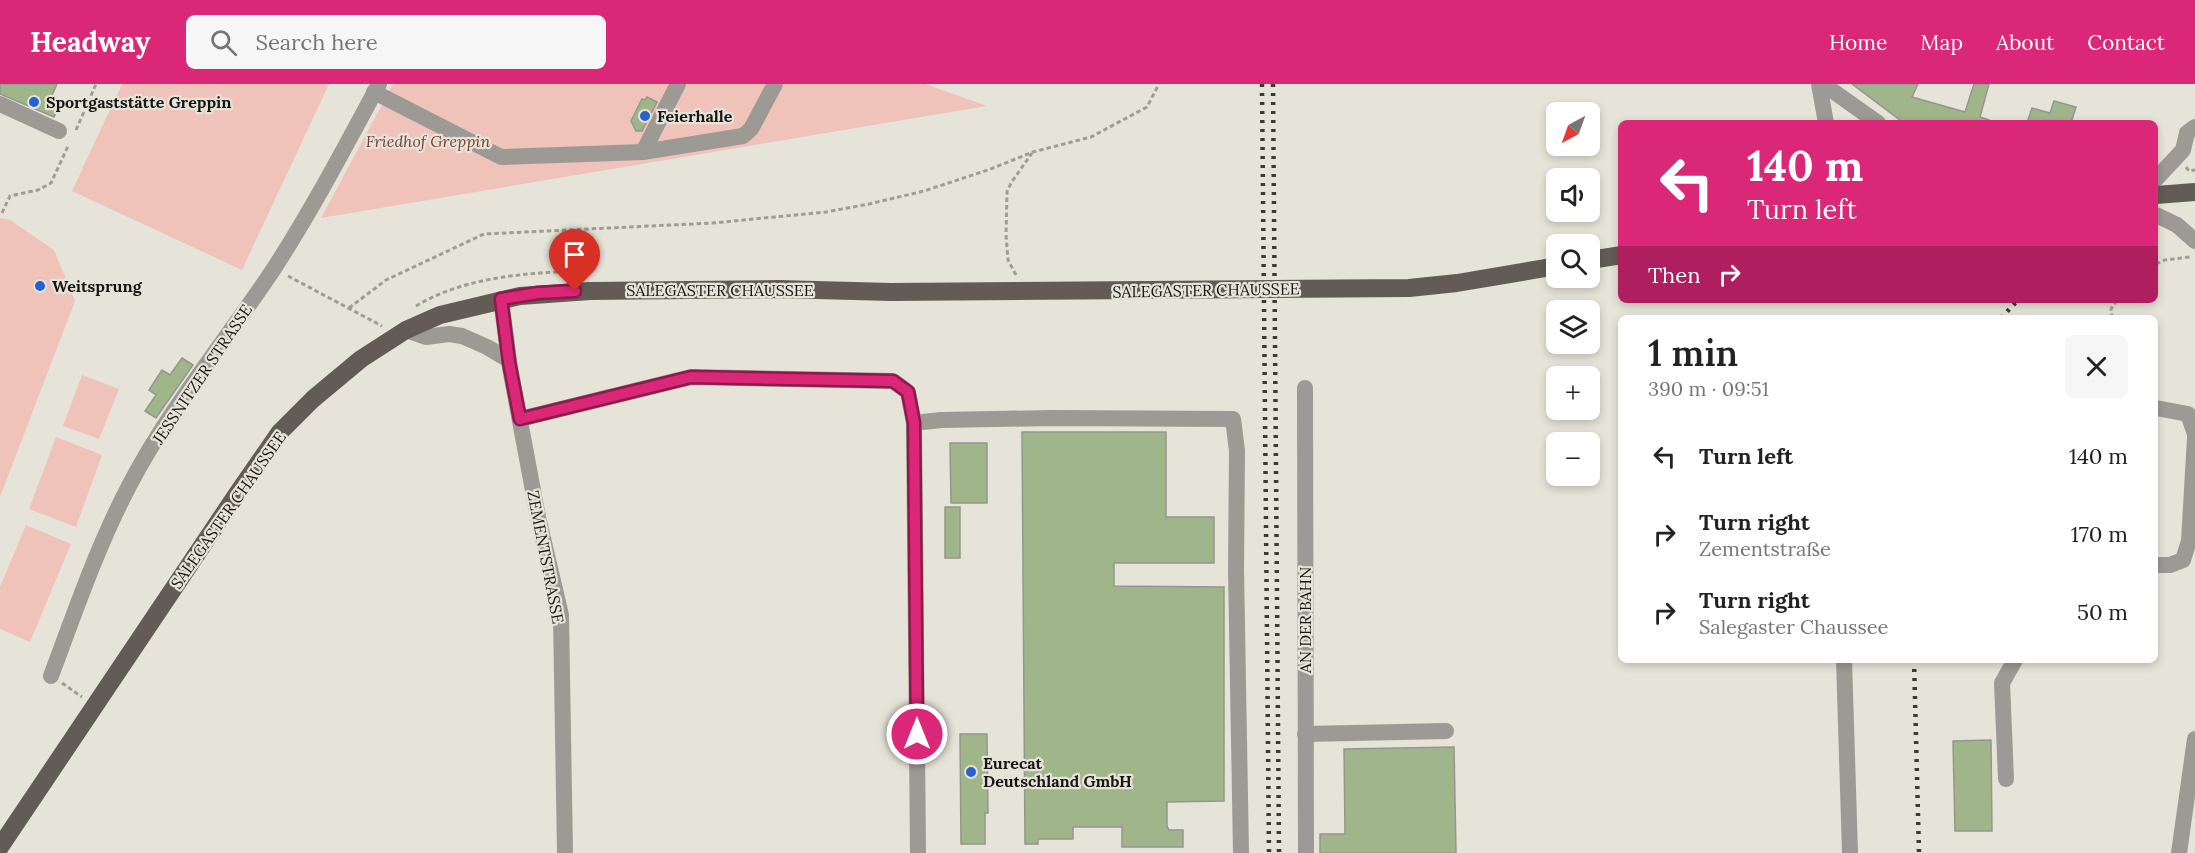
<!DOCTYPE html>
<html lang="en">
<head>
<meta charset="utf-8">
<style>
	body { margin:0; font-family:Lora,serif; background:#f6f6f6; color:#222; height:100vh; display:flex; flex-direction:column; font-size:22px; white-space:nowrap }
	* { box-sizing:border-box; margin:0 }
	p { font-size:20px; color:#767676 }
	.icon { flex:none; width:33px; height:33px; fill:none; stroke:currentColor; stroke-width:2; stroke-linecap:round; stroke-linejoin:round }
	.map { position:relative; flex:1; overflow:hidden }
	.sheet { position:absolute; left:1618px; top:231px; width:540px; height:348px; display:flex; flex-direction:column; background:#fff; border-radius:9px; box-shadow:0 3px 9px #0003 }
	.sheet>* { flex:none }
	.banner { position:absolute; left:1618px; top:36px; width:540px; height:183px; border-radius:9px; box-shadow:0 3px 9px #0003; background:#db2777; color:#fff; overflow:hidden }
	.needle { width:39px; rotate:221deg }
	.controls { position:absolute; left:1546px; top:18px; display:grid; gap:12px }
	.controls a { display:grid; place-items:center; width:54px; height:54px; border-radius:9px; background:#fff; box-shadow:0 3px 9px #0003; font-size:30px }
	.pin { position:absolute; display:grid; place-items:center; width:51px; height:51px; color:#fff; margin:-62px -26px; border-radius:50% 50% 50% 0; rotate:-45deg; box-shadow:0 0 6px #0007 }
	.pin .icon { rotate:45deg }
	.me { position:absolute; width:66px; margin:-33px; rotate:0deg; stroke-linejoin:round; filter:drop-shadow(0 0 4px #0008) }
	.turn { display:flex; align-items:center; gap:21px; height:126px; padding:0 30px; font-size:27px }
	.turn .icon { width:78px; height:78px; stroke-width:2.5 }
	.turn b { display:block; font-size:42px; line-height:51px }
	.then { display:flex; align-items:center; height:57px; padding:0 30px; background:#0003; gap:12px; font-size:22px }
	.round { display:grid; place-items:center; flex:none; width:63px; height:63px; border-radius:9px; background:#f6f6f6 }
	.head { display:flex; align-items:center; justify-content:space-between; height:102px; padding:0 30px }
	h1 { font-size:36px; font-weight:600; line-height:45px }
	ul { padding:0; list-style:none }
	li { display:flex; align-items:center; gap:18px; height:78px; padding:0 30px }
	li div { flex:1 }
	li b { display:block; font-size:22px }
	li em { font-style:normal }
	header { display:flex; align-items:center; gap:36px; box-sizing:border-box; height:84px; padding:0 30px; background:#db2777; color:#fff }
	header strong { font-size:28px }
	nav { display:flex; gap:33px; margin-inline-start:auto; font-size:21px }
	.search { width:420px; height:54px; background:#f6f6f6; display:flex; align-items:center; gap:15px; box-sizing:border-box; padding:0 21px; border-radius:9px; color:#767676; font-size:22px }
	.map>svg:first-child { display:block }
</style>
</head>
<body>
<header>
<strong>Headway</strong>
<div class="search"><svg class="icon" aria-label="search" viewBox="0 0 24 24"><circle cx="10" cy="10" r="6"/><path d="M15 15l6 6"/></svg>Search here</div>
<nav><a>Home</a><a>Map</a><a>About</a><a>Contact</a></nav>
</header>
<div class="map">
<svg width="2195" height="769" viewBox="0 0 2195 769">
	<rect width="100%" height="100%" fill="#e6e3d8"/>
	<g fill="#f0c3ba">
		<path d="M122 0H329L242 186 72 107Z"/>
		<path d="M393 0H925L987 22 321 134Z"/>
		<path d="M0 134 10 136 54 166 75 217 0 413Z"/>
		<path d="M82 291 119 305 99 355 63 342Z"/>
		<path d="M56 353 102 371 76 443 29 425Z"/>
		<path d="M26 441 71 460 30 558 0 545V503Z"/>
	</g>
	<g fill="#a0b58a" stroke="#93988e" stroke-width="1.5">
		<path d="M0 0H57L50 16 60 21 54 33 0 10Z"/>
		<path d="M1852 0H1918L1912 13 1965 28 1974 0H1989L1980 33 1989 36V39H1904Z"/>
		<path d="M647 13 657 18 642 47H636L631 37 642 15 645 16Z"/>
		<path d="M2054 17 2076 23 2071 39H2027L2032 24 2050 29Z"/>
		<path d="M182 274 193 281 156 334 145 327 156 311 149 306 162 286 170 291Z"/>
		<path d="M1022 348H1166V433H1214V479H1114V502L1224 503V717L1167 718V742L1169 746H1183V763H1122V743H1073V755H1038V760H1025Z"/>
		<path d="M950 359H987V419H951Z"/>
		<rect x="945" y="423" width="15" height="51"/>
		<path d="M960 650H987L988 729H985V760H961Z"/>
		<path d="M1991 656 1992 747H1955L1953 657Z"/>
		<path d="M1454 663 1456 769H1320V750H1345L1344 665Z"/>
	</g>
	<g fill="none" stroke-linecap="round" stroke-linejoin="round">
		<g stroke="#a09d95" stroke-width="3" stroke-dasharray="4.5 3" stroke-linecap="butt">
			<path d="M76 46 96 0"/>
			<path d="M2186 83 2189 87 2195 86"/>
			<path d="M2 129 10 112 38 106 51 99 69 60"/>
			<path d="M2156 180 2165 176 2190 173"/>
			<path d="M1016 191 1008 176 1006 151 1007 108 1011 99 1032 69"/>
			<path d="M288 192 382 242"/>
			<path d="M416 222C464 193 525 189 579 187L582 191"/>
			<path d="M349 224 386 196 484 150 713 139 826 128 869 120 924 107 988 86 1033 68 1091 53 1147 23 1159 0"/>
			<path d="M2112 234 2111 225 2117 216"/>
			<path d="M62 599 82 613"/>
		</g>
		<g stroke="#9d9995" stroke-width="16">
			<path d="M1819 0 1826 39"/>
			<path d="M1823 0 1878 39"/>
			<path d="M374 8 501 73 643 68 678 0"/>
			<path d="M0 20 59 47"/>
			<path d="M643 68 743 52 751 45 775 0"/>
			<path d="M2156 95 2183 66 2187 49 2195 43"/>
			<path d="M2156 131 2177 141 2195 157"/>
			<path d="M501 215 510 284 538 433 561 531 565 769"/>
			<path d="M406 246 426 253 449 250 462 252 487 263 509 276"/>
			<path d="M1305 304 1306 769"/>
			<path d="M2156 324 2188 330 2195 350"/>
			<path d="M520 335 691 293 893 297 908 308 914 339 918 769"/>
			<path d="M914 339 941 336 1052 334 1233 335 1237 367 1236 485 1241 769"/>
			<path d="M2156 481H2170L2183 476 2189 457 2195 354"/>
			<path d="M1844 576 1850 769"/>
			<path d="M51 592C75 528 97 463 129 402 169 325 225 258 273 186 312 126 345 63 379 0"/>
			<path d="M1305 650 1446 647"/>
			<path d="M2006 695 2002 599 2015 576"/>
			<path d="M2179 769 2195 655"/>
		</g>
		<g stroke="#635c56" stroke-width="18">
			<path d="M2156 111 2195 108"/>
			<path d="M1590 176 1622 171"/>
			<path d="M0 763 239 407 280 348 313 315 361 275 406 246 440 231 520 212 590 207 779 205 891 208 1409 204 1457 199 1557 182"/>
		</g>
		<g stroke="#3c3a35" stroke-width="4.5" stroke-dasharray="3 6" stroke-linecap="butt">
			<path d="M1262 0 1269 769"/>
			<path d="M1273 0 1279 769"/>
			<path d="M2001 234 2018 216"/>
			<path d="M1914 576 1919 769"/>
		</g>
	</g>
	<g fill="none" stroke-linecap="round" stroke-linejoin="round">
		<g stroke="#8e194d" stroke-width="15">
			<path id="route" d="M575 207 538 209 501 215 509 278 520 335 691 293 893 297 908 308 914 339 917 650"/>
		</g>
		<use href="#route" stroke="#db2777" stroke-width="10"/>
	</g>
	<g fill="#2562cf" stroke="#e6e3d8" stroke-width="2">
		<circle cx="34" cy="18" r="6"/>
		<circle cx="645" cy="32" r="6"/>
		<circle cx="40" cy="202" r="6"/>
		<circle cx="971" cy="688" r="6"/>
	</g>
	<g text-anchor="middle" stroke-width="4.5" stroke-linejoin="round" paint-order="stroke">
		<g font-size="16" font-weight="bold" fill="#171612" stroke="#e6e3d8" text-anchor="start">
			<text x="46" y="24">Sportgaststätte Greppin</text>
			<text x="657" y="38">Feierhalle</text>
			<text x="52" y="208">Weitsprung</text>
			<text x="983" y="685">Eurecat<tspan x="983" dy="18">Deutschland GmbH</tspan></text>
		</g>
		<g font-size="16" font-style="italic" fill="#7e3c31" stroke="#e6e3d8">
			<text x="428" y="63">Friedhof Greppin</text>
		</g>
		<g font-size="16" fill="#171612" stroke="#e6e3d8">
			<text x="720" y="212">SALEGASTER CHAUSSEE</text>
			<text transform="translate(1206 206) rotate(-1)" y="6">SALEGASTER CHAUSSEE</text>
			<text transform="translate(202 290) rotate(-56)" y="6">JESSNITZER STRASSE</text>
			<text transform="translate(228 426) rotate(-55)" y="6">SALEGASTER CHAUSSEE</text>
			<text transform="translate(546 473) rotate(79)" y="6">ZEMENTSTRASSE</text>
			<text transform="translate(1305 536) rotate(-90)" y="6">AN DER BAHN</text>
		</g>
	</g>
</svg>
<div class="controls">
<a><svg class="needle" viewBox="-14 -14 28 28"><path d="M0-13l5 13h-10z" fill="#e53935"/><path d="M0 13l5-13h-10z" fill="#767676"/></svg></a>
<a><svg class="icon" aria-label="sound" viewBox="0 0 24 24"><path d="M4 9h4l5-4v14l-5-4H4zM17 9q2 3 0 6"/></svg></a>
<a><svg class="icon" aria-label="search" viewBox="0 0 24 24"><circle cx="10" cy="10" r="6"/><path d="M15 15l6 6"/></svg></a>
<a><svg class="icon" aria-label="layers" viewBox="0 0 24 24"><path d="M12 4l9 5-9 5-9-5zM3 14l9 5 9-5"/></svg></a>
<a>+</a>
<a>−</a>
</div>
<div class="pin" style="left:575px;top:207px;background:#d93025"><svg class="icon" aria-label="arrive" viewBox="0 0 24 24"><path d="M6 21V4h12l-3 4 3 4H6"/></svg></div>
<svg class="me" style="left:917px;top:650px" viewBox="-20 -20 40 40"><circle r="17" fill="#db2777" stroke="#fff" stroke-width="3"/><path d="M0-11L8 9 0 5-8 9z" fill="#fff"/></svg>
<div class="banner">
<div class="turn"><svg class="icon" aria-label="left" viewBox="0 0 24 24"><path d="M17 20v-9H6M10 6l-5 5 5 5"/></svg><div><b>140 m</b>Turn left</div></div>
<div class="then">Then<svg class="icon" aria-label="right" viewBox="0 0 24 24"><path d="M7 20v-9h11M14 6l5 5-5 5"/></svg></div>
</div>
<section class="sheet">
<div class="head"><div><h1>1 min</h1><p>390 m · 09:51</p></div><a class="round"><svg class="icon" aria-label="close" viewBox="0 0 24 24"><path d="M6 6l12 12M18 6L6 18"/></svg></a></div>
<ul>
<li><svg class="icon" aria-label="left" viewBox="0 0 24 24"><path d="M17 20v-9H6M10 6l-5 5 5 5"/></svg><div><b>Turn left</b></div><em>140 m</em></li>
<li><svg class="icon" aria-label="right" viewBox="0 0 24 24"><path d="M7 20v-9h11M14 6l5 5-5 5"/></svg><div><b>Turn right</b><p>Zementstraße</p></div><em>170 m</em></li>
<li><svg class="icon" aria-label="right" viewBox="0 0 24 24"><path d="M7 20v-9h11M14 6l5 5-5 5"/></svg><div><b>Turn right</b><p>Salegaster Chaussee</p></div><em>50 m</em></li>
</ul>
</section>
</div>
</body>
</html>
